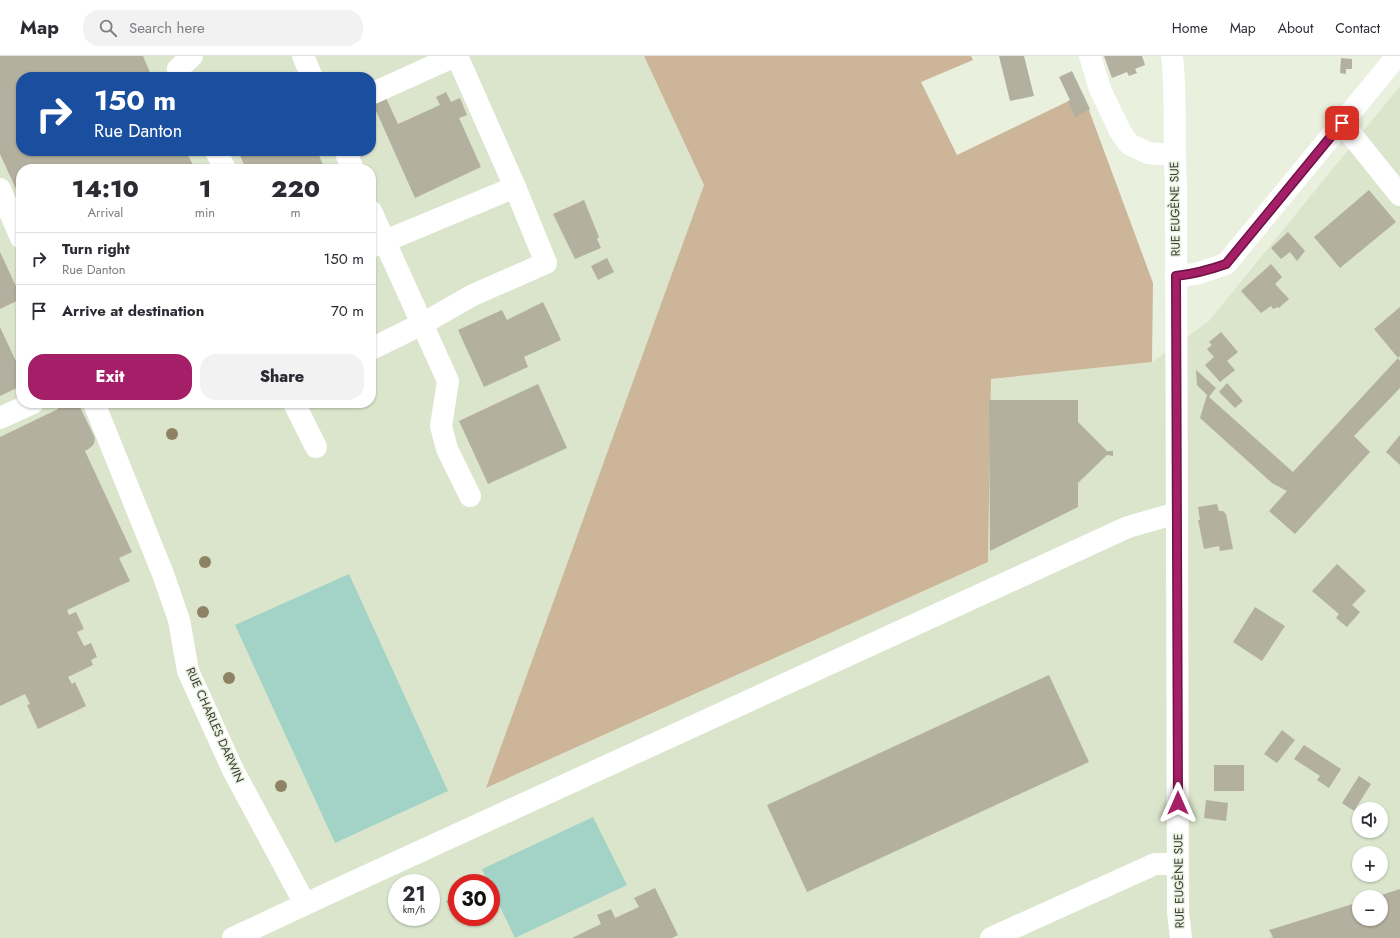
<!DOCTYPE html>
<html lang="en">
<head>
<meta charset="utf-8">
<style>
	body { margin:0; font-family:Jost,sans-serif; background:#f2f2f3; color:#2b2b33; height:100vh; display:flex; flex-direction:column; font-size:15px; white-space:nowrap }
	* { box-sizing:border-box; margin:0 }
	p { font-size:13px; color:#7c7c81 }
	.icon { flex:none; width:22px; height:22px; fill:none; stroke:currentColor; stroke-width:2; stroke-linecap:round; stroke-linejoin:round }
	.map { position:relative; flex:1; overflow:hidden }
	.details { position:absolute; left:16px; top:108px; width:360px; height:244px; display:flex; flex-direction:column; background:#fff; border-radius:16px; box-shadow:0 1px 3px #0004 }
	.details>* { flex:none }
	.banner { position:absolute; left:16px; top:16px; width:360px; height:84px; border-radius:16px; box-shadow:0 1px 3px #0004; background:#1a4fa0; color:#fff; overflow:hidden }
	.tools { position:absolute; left:1352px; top:746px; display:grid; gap:8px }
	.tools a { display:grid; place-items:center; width:36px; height:36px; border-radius:50%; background:#fff; box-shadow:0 1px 3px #0004; font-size:20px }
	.speed { position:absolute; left:388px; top:818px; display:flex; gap:8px; font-size:20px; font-weight:700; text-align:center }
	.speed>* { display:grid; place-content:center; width:52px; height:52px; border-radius:50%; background:#fff; box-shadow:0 1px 3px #0004; line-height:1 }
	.speed small { font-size:10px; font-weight:400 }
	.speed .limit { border:6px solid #d22; background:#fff; color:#111 }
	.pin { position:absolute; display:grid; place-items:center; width:34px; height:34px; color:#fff; margin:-17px; border-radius:8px; box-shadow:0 2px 6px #0006 }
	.me { position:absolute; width:44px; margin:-22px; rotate:0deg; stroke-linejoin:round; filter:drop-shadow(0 0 3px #0008) }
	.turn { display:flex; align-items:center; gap:14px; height:84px; padding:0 12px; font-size:18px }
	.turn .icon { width:52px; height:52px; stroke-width:2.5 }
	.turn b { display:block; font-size:28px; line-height:34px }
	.eta { display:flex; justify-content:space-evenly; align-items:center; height:68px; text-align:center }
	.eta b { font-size:24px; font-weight:800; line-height:28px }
	.action { display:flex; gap:8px; margin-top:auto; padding:8px 12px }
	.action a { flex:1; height:46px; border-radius:16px; background:#a51e68; color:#fff; font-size:16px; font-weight:800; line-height:46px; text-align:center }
	.action a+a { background:#f2f2f3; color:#2b2b33 }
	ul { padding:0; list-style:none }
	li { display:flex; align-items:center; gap:12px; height:52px; padding:0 12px; border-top:1px solid #e1e1e2 }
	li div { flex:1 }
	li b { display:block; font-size:15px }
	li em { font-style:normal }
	header { display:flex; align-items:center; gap:24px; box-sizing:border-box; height:56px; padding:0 20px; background:#fff; border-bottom:1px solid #e1e1e2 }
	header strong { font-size:19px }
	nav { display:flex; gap:22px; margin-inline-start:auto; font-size:14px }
	.search { width:280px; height:36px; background:#f2f2f3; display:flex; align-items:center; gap:10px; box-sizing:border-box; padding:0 14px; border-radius:16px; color:#7c7c81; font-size:15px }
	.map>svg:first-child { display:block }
</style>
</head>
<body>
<header>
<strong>Map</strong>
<div class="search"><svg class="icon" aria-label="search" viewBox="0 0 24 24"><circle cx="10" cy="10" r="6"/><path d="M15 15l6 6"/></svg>Search here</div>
<nav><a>Home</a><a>Map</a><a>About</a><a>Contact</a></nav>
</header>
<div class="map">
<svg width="1400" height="882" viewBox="0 0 1400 882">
	<rect width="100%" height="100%" fill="#e9f0de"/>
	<path fill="#dbe5cc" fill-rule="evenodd" d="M0 0H644L704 129 487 732 988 506 991 323 1152 306 1209 265 1400 30V882H0ZM21 21H371V95H21ZM21 113H371V347H21ZM1359 753H1381V775H1359ZM1359 797H1381V819H1359ZM397 827H431V861H397ZM457 827H491V861H457ZM1359 841H1381V863H1359Z"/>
	<path fill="#ccb599" d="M644 0H971L973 4 921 26 957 99 1083 38 1153 227 1152 306 991 323 988 506 486 732 704 129Z"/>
	<g fill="#a3d3c7">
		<path d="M349 518 448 735 335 787 235 569Z"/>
		<path d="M593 761 627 829 515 882 491 832V827H488L482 813Z"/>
	</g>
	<g fill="#b3b09f">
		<path d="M0 0H143L152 21H21V95H186L195 113H21V144L0 98Z"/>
		<path d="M999 0H1024L1034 40 1010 45Z"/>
		<path d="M1104 0H1142L1145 9 1135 13 1137 17 1129 20 1127 16 1112 22Z"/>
		<path d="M1341 2 1352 3V13H1346V18L1340 17Z"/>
		<path d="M1072 15 1090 53 1075 61 1068 45 1070 44 1059 21Z"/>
		<path d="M446 36 451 46 460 42 467 59 459 62 481 111 415 142 373 48 386 42 398 68 440 49 436 41Z"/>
		<path d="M238 95H317L325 113H246Z"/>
		<path d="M1369 134 1396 166 1340 212 1314 181Z"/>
		<path d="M584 144 599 181 597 183 601 192 575 203 553 158Z"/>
		<path d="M1288 176 1305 195 1297 205 1290 196 1281 203 1271 192Z"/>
		<path d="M0 196 21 241V243L0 253Z"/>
		<path d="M607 202 614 216 598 224 591 210Z"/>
		<path d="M1271 208 1282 221 1275 228 1289 243 1279 252 1278 251 1273 253 1271 250 1261 257 1241 235Z"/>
		<path d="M543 246 561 284 524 301 528 311 484 331 458 274 502 254 507 264Z"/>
		<path d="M1400 251V300L1398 302 1374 273Z"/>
		<path d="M0 271 21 316V330L0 340Z"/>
		<path d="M1221 276 1238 296 1227 305 1235 314 1220 326 1205 309 1214 301 1207 293 1212 289 1209 286Z"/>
		<path d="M1398 302 1400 305V332L1354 380 1370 396 1295 478 1269 455 1287 435 1272 427 1200 362 1207 339 1197 329 1196 314 1216 332 1209 341 1293 416Z"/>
		<path d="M1227 327 1243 345 1235 352 1219 336Z"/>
		<path d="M538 328 567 392 488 428 459 365Z"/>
		<path d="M989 344H1078V366L1107 395H1113V400L1107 399 1078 427V451L990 495Z"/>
		<path d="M61 347H78L95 382 94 388 90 392 85 395 132 496 119 502 130 525 67 554 69 559 76 556 84 573 77 576 84 590 91 587 97 601 91 604 93 609 68 621 72 628 75 626 86 650 38 673 27 649 30 648 25 638 0 650V381L58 353 59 349Z"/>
		<path d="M1400 379V409L1386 396Z"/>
		<path d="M1217 448 1219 455H1223L1226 458 1233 493 1220 495 1219 490 1204 493 1198 464H1200L1198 451Z"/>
		<path d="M1337 508 1366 535 1352 549 1360 556 1347 571 1336 562 1339 558 1312 535Z"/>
		<path d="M1255 551 1285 570 1262 605 1233 586Z"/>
		<path d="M1049 619 1089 706 807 836 767 749Z"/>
		<path d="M1282 674 1295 684 1277 707 1264 698Z"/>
		<path d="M1304 689 1341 713 1329 732 1317 724 1320 720 1294 703Z"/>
		<rect x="1214" y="709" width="30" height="26"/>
		<path d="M1359 720 1371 728 1354 755 1342 747Z"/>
		<path d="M1206 744 1228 747 1226 765 1204 762Z"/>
		<path d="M655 832 678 879 672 882H572L601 868 597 859 611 853 615 862 639 851 634 842Z"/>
		<path d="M1400 833V882H1270L1273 881 1269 874 1359 846V863H1381V841H1375Z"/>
		<path d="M457 839V848L450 852 446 845Z"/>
	</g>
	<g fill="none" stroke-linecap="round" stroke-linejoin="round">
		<g stroke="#fff" stroke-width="22">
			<path d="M303 0 312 21"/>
			<path d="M1090 0 1100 33 1120 75 1129 88 1148 97 1174 99"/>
			<path d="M1172 0C1177 42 1173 85 1176 127L1178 856 1181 882"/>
			<path d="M181 21 178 13 192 0"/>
			<path d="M371 38 455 0"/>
			<path d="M1342 67 1400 139"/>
			<path d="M216 95 225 113"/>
			<path d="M345 95 353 113"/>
			<path d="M0 133 21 182"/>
			<path d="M371 155 448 325 441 370 447 393 470 440"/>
			<path d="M371 191 515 131 457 0"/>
			<path d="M1176 220 1196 218 1226 208 1397 0"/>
			<path d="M371 293 422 268 473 239 546 207 515 131"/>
			<path d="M94 347 163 518 179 564 188 615 233 714 305 848"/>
			<path d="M294 347 316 391"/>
			<path d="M0 362 33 347"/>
			<path d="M233 882 338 833 1128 471 1177 457"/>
			<path d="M991 882 1155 808H1178"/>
		</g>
	</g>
	<g fill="#8e8264">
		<circle cx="172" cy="378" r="6"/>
		<circle cx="205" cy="506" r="6"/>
		<circle cx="203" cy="556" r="6"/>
		<circle cx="229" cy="622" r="6"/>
		<circle cx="281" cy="730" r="6"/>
	</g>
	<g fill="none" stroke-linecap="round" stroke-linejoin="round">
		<g stroke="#6b1444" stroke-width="10">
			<path id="route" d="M1178 747 1176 220C1194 218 1209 214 1226 208L1342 67"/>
		</g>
		<use href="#route" stroke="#a51e68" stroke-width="7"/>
	</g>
	<g text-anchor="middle" stroke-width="3" stroke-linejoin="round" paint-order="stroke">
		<g font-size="12" fill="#3a3c35" stroke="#e9f0de">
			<text transform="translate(1175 153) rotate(-91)" y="4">RUE EUGÈNE SUE</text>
			<text transform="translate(215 669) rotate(66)" y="4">RUE CHARLES DARWIN</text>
			<text transform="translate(1179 825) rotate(-91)" y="4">RUE EUGÈNE SUE</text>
		</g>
	</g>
</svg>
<div class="tools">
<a><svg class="icon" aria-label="sound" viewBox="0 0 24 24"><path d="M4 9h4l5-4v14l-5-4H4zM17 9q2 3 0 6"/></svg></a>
<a>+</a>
<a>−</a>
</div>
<div class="speed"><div>21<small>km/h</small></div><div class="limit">30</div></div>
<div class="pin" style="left:1342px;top:67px;background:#d93025"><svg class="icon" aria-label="arrive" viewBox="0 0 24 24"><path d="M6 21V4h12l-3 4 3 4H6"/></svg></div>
<svg class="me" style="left:1178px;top:747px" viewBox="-20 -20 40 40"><path d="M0-17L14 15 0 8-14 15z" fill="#a51e68" stroke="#fff" stroke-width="4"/></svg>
<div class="banner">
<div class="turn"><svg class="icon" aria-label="right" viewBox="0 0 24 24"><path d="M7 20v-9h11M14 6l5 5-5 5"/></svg><div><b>150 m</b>Rue Danton</div></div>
</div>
<section class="details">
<div class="eta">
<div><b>14:10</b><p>Arrival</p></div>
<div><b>1</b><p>min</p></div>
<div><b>220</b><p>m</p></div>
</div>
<ul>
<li><svg class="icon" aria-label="right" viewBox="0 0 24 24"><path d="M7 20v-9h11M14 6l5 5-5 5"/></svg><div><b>Turn right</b><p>Rue Danton</p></div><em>150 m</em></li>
<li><svg class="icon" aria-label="arrive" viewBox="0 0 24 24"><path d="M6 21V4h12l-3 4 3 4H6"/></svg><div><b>Arrive at destination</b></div><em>70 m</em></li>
</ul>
<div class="action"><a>Exit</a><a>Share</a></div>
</section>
</div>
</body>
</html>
